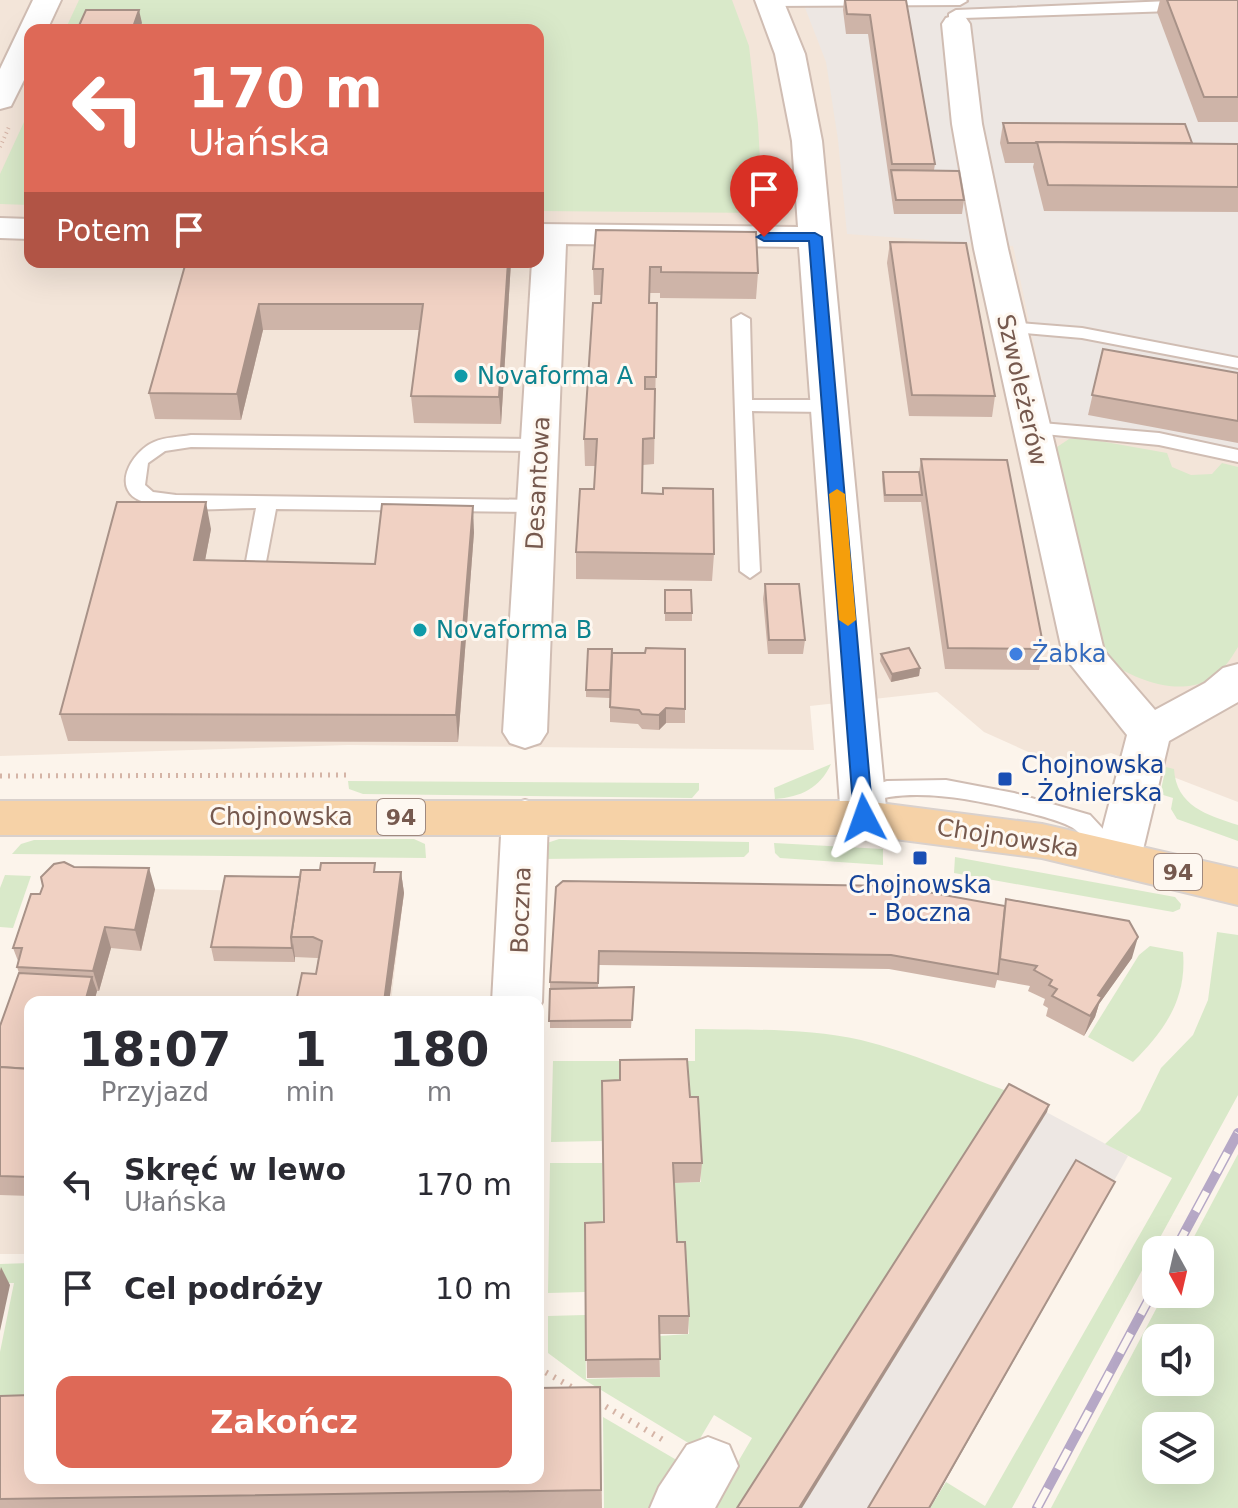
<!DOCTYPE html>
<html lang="pl">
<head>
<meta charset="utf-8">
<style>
	body { margin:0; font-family:"DejaVu Sans",sans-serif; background:#f2f2f3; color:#2b2b33; height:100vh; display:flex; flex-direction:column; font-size:30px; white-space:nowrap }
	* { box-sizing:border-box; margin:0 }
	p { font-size:26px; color:#7c7c81 }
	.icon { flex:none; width:44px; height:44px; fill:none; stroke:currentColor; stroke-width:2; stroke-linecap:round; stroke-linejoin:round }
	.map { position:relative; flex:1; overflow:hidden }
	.panel { position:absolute; left:24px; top:996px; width:520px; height:488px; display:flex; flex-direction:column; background:#fff; border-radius:16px; box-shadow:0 8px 32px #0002 }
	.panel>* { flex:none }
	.top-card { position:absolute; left:24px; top:24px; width:520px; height:244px; border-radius:16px; box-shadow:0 8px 32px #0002; background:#de6957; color:#fff; overflow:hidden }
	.needle { width:52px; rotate:172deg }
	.controls { position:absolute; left:1142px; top:1236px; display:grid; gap:16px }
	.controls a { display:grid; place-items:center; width:72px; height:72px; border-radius:16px; background:#fff; box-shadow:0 8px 32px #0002; font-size:40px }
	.pin { position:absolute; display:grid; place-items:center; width:68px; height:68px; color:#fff; margin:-82px -34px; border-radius:50% 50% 50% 0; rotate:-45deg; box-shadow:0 0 8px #0007 }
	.pin .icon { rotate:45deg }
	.me { position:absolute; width:88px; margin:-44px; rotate:356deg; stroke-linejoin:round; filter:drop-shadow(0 0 6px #0008) }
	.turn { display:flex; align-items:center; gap:28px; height:168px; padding:0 32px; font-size:36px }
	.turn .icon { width:104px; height:104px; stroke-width:2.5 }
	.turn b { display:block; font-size:56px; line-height:68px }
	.then { display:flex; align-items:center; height:76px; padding:0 32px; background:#0003; gap:16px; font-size:30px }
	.eta { display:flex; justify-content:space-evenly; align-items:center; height:136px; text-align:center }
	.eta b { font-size:48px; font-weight:700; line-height:56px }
	.button { display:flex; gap:16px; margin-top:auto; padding:16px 32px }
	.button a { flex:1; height:92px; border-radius:16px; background:#de6957; color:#fff; font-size:32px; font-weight:700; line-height:92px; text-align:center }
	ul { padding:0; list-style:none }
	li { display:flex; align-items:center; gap:24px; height:104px; padding:0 32px }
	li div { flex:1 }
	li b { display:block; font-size:30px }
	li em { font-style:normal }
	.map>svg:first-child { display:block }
</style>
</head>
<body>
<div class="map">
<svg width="1238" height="1508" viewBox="0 0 1238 1508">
	<rect width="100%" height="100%" fill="#fcf4eb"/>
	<g fill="#f3e5d9" fill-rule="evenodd">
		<path d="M0 0H1238V802L1111 753 1065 765 1046 760 984 732 937 692 810 706 814 750 348 745 0 756ZM30 30H538V262H30Z"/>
		<path d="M81 888 404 893 391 1002H30V1254H0V1056Z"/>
	</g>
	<g fill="#ede7e3">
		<path d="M802 0H1238V457L1175 443 1054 438 1013 246 847 234 838 140 826 62Z"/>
		<path d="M1007 1091 1128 1156 930 1508H740Z"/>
	</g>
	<g fill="#d9e9c9" fill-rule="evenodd">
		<path d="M79 0H732L749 46 758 124 763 213 538 211V30H65Z"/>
		<path d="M30 109V205L0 204V174Z"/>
		<path d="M1083 438 1167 453 1172 467 1191 475 1212 474 1222 463 1238 467V647C1230 660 1222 673 1208 680 1176 697 1131 678 1105 659L1054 449 1069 439Z"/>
		<path d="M831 764C820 788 801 797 775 799L774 788Z"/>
		<path d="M1166 767 1174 769C1176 806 1207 815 1238 825V841L1177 819 1171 809 1173 798 1160 794Z"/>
		<path d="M348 781 699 783V790L692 798 363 794 349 789Z"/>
		<path d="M414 839 425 844 426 858 12 854 21 844 34 840Z"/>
		<path d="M559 839 749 842V852L744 857 539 859 547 843Z"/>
		<path d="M774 843 883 849V865L780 858 775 853Z"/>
		<path d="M955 857 1175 897 1181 904 1180 909 1173 912 954 873Z"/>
		<path d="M5 875 31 876 13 928 0 927V888Z"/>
		<path d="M1217 932 1238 935V1095L1012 1508H930L946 1482 985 1506 1172 1178 1105 1144 1140 1111 1161 1068 1193 1035 1208 1000Z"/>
		<path d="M1150 946 1183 952C1187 999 1165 1030 1133 1062L1088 1037 1139 955Z"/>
		<path d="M695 1029C750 1030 807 1028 861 1040 911 1052 959 1074 1007 1091L740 1508H711L752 1438 714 1415 695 1447 583 1379 548 1353V1316L585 1315 586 1379 660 1377 659 1336 689 1334 685 1261H676L673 1183 701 1182 697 1117H689L687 1078 619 1079V1099L602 1100V1141L551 1142 553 1061H695Z"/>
		<path d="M1238 1154V1508H1051L1164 1294H1200V1250H1187ZM1156 1338H1200V1382H1156ZM1156 1426H1200V1470H1156Z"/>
		<path d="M550 1163H602L603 1241H585V1292L548 1293Z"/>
		<path d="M30 1263V1414H0V1352L14 1283H0V1264Z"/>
		<path d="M603 1417 680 1462 649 1508H604Z"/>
	</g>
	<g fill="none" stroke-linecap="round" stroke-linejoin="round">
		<g stroke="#d0bdb3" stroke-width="4">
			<g id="service">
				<path d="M764 0H966L967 1 960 5 770 6 765 5Z"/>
				<path d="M1193 0H1207L1209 6 1202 10 963 18 961 27 956 28 949 24V14L956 10Z"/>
				<path d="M741 314 750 319 752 400H829L838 406 829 412 752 411 760 571 750 578 740 571 732 319Z"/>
				<path d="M1008 322 1082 328 1238 358V368L1082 338 1002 331 999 327 1002 323Z"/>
				<path d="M1030 422 1159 433 1238 450V462L1159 445 1023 432 1021 428 1023 424Z"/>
				<path d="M191 435 540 439 549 445 540 451 191 447 165 451 148 463 145 485 153 492 176 495 536 500 546 506 536 512 276 509 261 588 251 595 241 588 256 508C221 508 177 514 144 502 109 491 131 452 154 442 165 437 179 437 191 435Z"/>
				<path d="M946 780 1014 793 1090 815 1129 857 1125 863C1105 870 1091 843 1077 831 1067 821 1028 813 1013 809 974 800 930 791 889 797 875 799 863 811 848 806L845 800 848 794 887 781Z"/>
			</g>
		</g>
		<g stroke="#d0bdb3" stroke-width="4">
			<g id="minor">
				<path d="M755 0H783L805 54 822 141 887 818 880 830 864 835 848 830 841 818 799 247 566 244 547 732 540 743 525 748 510 743 503 732 532 262H538V224L798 227 792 141 775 54Z"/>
				<path d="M956 15 966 18 970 24 982 124 1008 249 1104 651 1155 710 1205 683 1223 668 1238 664V702L1169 741 1141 858 1134 871 1118 876 1102 871 1095 858 1127 735 1063 655 974 249 952 124 942 24 946 18Z"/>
				<path d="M0 218 30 219V239L0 238Z"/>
				<path d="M525 800 541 805 548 817 542 1002 538 1009V1002H492L502 817 509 805Z"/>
				<path d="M708 1437 729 1445 738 1466 715 1508H650L659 1487 687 1445Z"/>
			</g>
		</g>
		<g stroke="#d0bdb3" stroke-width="4">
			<path id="tertiary" d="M33 0H61L47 30H30V68L11 106 0 109V69Z"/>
		</g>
		<g stroke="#d9d1cd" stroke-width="4">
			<path id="primary" d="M0 801H864L1042 824 1238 869V905L1042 858 864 835H0Z"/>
		</g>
		<path stroke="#d5b4a6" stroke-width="4" stroke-dasharray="1 4" stroke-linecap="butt" d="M0 147 9 127"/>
		<path stroke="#d5b4a6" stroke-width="5" stroke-dasharray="2 6" stroke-linecap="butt" d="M0 776 349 775"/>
		<g stroke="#d5b4a6" stroke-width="6" stroke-dasharray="2 7" stroke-linecap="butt">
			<path d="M538 1368 575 1389"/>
			<path d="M598 1402 665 1441"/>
		</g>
		<use href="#service" fill="#fff" fill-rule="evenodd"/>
		<use href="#minor" fill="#fff" fill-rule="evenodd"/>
		<use href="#tertiary" fill="#fff" fill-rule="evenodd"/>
		<use href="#primary" fill="#f6d2a7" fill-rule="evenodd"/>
		<g stroke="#b6a8c6" stroke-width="10">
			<g id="rail">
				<path d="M1175 1250 1238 1133"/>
				<path d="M1037 1508 1156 1286"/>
			</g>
		</g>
		<use href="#rail" stroke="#fef8f1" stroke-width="7" stroke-dasharray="22" stroke-linecap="butt"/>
	</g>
	<g fill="#ceb4a8">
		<path d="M844 0H906L935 164 934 170 964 200 962 214H894L868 34H846L843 10Z"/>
		<path d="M1160 0H1238V122H1198L1157 12Z"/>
		<path d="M1003 123 1192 143 1238 144V212L1044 211 1033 167 1034 163H1005L1000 143Z"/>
		<path d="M596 230 758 273 756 299 660 298V293H650L649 303H657L654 464 643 465 642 493 714 554 712 581 576 579V552L594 489 596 466H585L584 439 601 303V295H594L593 269Z"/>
		<path d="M890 242 995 396 992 417 909 416 887 263Z"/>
		<path d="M186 262H511L501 424 414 423 411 396 419 330H263L241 420 155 419 149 393Z"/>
		<path d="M1103 349 1238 373V443L1088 415Z"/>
		<path d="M921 459 1044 649 1039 670 945 669 921 502H884L882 479 883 472H919Z"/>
		<path d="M211 529 205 560 375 564 474 532 458 742 68 741 60 714Z"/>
		<path d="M765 584 805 640 803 654H768L763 599Z"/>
		<path d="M665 590 692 613V621H665Z"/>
		<path d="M612 653 685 709V723H666L659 730 642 729 638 724 610 722V698L586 697V690Z"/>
		<path d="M881 654 920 668 919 676 891 682 880 661Z"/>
		<path d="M74 867 155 889 141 951 111 948 99 991H97L94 1002H30V1196L0 1195V1026L19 973 17 967 18 961 13 948 40 894Z"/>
		<path d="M376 872H401L404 893 389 1002H296L316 974 318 958H317L295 957V962L214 961 211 947Z"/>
		<path d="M556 887 1005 906 1006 899 1132 958 1099 1004 1095 1017 1084 1036 1046 1016 1048 1008 1043 1005 1045 999 1028 991 1030 986 997 980 995 988 889 969 599 965 598 988 634 987 631 1028H550V982Z"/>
		<path d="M620 1060 690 1097 702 1163 700 1182 674 1183 677 1242 689 1316 688 1334H659L660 1377 587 1378 585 1223 604 1222 620 1080Z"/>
		<path d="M600 1387 602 1508H0V1396Z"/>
	</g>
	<g fill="#a89288">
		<path d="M139 10 142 23 139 30H132Z"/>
		<path d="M508 262H511L501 424 499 397Z"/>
		<path d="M259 304 263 330 241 420 237 394Z"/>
		<path d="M206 502 211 529 200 587 194 560Z"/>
		<path d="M473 506 474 532 458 742 456 715Z"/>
		<path d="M920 668 919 676 891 682 892 674Z"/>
		<path d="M666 708V723L659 730V715Z"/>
		<path d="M149 868 155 889 141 951 135 930Z"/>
		<path d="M401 872 404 893 389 1002H384Z"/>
		<path d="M105 927 111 948 99 991 93 971Z"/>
		<path d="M1138 937 1132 958 1099 1004 1095 1017 1084 1036 1098 995Z"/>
		<path d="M293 943 295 957V962L292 948Z"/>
		<path d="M92 977 97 991 94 1002H85Z"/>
		<path d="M1049 1105 1047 1112 802 1508H799Z"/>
		<path d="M1115 1182 1112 1188 930 1508H929Z"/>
		<path d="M1 1267 10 1285 0 1331V1271Z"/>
	</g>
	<g fill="#f0d1c3" stroke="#a89288" stroke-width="2">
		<path d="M845 0H906L935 164H892L870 15 847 14Z"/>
		<path d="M1167 0H1238V97H1204Z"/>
		<path d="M86 10H139L132 30H77Z"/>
		<path d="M1003 123 1185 124 1192 143 1037 142 1038 143H1008Z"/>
		<path d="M1037 142 1238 144V187L1048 185Z"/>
		<path d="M891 170 959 171 964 200H896Z"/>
		<path d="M596 230 756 232 758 273 661 272V267H650L649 303H657L656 377H645V389H655L654 438 643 439 642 493 663 494V488L713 489 714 554 576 552 580 489H594L597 439H584L593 303H601L603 269H593Z"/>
		<path d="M890 242 966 243 995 396 912 395Z"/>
		<path d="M186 262H508L499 397 411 396 423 304H259L237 394 149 393Z"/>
		<path d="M1103 349 1238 373V421L1092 395Z"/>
		<path d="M921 459 1007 460 1044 649 948 648Z"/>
		<path d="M883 472H919L922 495H885Z"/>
		<path d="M117 502H206L194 560 375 564 382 504 473 506 456 715 60 714Z"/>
		<path d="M765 584H799L805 640H769Z"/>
		<path d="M665 590H691L692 613H665Z"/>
		<path d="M646 648 685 649V709L666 708 659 715 642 714 639 710 610 707 612 653H645Z"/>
		<path d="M909 648 920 668 892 674 881 654Z"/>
		<path d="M588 649H612L610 690H586Z"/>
		<path d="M64 862 74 867 149 868 135 930 105 927 93 971 17 967 22 948H13L31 894H40L43 886 41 877 54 864Z"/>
		<path d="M321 863H375L374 872H401L384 1002H296L302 973 316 974 322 941 313 937H291L301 870H320Z"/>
		<path d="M225 876 300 877 291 937 292 948 211 947Z"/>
		<path d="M563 881 894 886 1005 906 998 974 891 955 599 951 598 983 550 982 556 887Z"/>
		<path d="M1006 899 1129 921 1138 937 1098 995 1102 997 1090 1016 1052 996 1057 989 1049 985 1052 980 1034 970 1037 966 1000 959Z"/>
		<path d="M19 973 92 977 85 1002H30V1069L0 1067V1026Z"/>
		<path d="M634 987 632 1020 549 1021 550 989Z"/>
		<path d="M687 1059 690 1097H698L702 1163H673L677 1242H685L689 1316H659L660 1359 586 1360 585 1223 604 1222 602 1081 620 1080V1060Z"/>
		<path d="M0 1067 30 1069V1177L0 1176Z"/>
		<path d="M1009 1084 1049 1105 799 1508H737Z"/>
		<path d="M1076 1160 1115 1182 929 1508H868Z"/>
		<path d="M600 1387 601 1490 0 1499V1396L30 1395V1478H538V1388Z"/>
	</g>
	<path fill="#1a73e8" stroke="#114b97" stroke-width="2" d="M815 233 822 237 873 818 864 825 854 818 809 241H764L757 237 764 233Z"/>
	<path fill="#f59e0b" d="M837 489 845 494 856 620 848 626 839 620 829 494Z"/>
	<g fill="#0f9aa8" stroke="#fef8f1" stroke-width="3">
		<circle cx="461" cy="376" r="8"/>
		<circle cx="420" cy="630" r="8"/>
	</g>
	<circle fill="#3f7fe0" stroke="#fef8f1" stroke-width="3" cx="1016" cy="654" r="8"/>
	<g fill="#1a4fb4" stroke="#fef8f1" stroke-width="3">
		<rect x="997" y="771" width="16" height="16" rx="4"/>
		<rect x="912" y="850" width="16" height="16" rx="4"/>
	</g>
	<g text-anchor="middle" stroke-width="6" stroke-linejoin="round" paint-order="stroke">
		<g fill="#fef8f1" stroke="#9f897f" stroke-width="2">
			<rect x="377" y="799" width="48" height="36" rx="6"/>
			<rect x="1154" y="854" width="48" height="36" rx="6"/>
		</g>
		<g font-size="22" font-weight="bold" fill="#76594e">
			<text x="401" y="825">94</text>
			<text x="1178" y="880">94</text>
		</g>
		<g font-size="24" fill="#0d838f" stroke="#fef8f1" text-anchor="start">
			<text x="477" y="384">Novaforma A</text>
			<text x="436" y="638">Novaforma B</text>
		</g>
		<g font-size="24" fill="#76594e" stroke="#fef8f1">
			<text transform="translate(1022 390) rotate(77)" y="8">Szwoleżerów</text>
			<text transform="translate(538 483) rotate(-87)" y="8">Desantowa</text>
			<text x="281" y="825">Chojnowska</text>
			<text transform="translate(1008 838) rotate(9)" y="8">Chojnowska</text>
			<text transform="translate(521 910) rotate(-88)" y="8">Boczna</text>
		</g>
		<g font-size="24" fill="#366cbe" stroke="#fef8f1" text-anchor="start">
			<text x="1032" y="662">Żabka</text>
		</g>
		<g font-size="24" fill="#164399" stroke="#fef8f1" text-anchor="start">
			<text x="1021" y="773">Chojnowska<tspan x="1021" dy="28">- Żołnierska</tspan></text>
			<text x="920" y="893" text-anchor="middle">Chojnowska<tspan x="920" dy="28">- Boczna</tspan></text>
		</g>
	</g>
</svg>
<div class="controls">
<a><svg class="needle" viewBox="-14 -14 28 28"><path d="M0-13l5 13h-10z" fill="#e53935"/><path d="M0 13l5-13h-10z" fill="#7c7c81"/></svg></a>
<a><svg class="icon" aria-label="sound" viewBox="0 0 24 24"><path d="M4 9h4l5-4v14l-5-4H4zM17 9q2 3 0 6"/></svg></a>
<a><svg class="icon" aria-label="layers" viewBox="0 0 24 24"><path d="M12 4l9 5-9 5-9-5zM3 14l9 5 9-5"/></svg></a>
</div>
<div class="pin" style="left:764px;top:237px;background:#d93025"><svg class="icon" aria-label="arrive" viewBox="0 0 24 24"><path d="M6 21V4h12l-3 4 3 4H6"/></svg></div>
<svg class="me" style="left:864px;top:818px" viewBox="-20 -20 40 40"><path d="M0-17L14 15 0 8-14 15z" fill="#1a73e8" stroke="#fff" stroke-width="4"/></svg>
<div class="top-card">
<div class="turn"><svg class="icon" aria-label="left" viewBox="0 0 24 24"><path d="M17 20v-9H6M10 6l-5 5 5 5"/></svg><div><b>170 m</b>Ułańska</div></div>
<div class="then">Potem<svg class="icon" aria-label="arrive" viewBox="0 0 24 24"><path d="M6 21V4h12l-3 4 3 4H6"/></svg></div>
</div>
<section class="panel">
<div class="eta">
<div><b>18:07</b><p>Przyjazd</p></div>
<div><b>1</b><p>min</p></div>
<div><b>180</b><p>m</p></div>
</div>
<ul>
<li><svg class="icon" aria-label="left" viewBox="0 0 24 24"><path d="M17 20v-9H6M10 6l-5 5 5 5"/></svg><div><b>Skręć w lewo</b><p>Ułańska</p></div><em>170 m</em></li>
<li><svg class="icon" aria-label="arrive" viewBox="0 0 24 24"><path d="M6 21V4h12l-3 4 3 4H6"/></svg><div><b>Cel podróży</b></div><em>10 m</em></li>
</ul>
<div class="button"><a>Zakończ</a></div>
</section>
</div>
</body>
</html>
